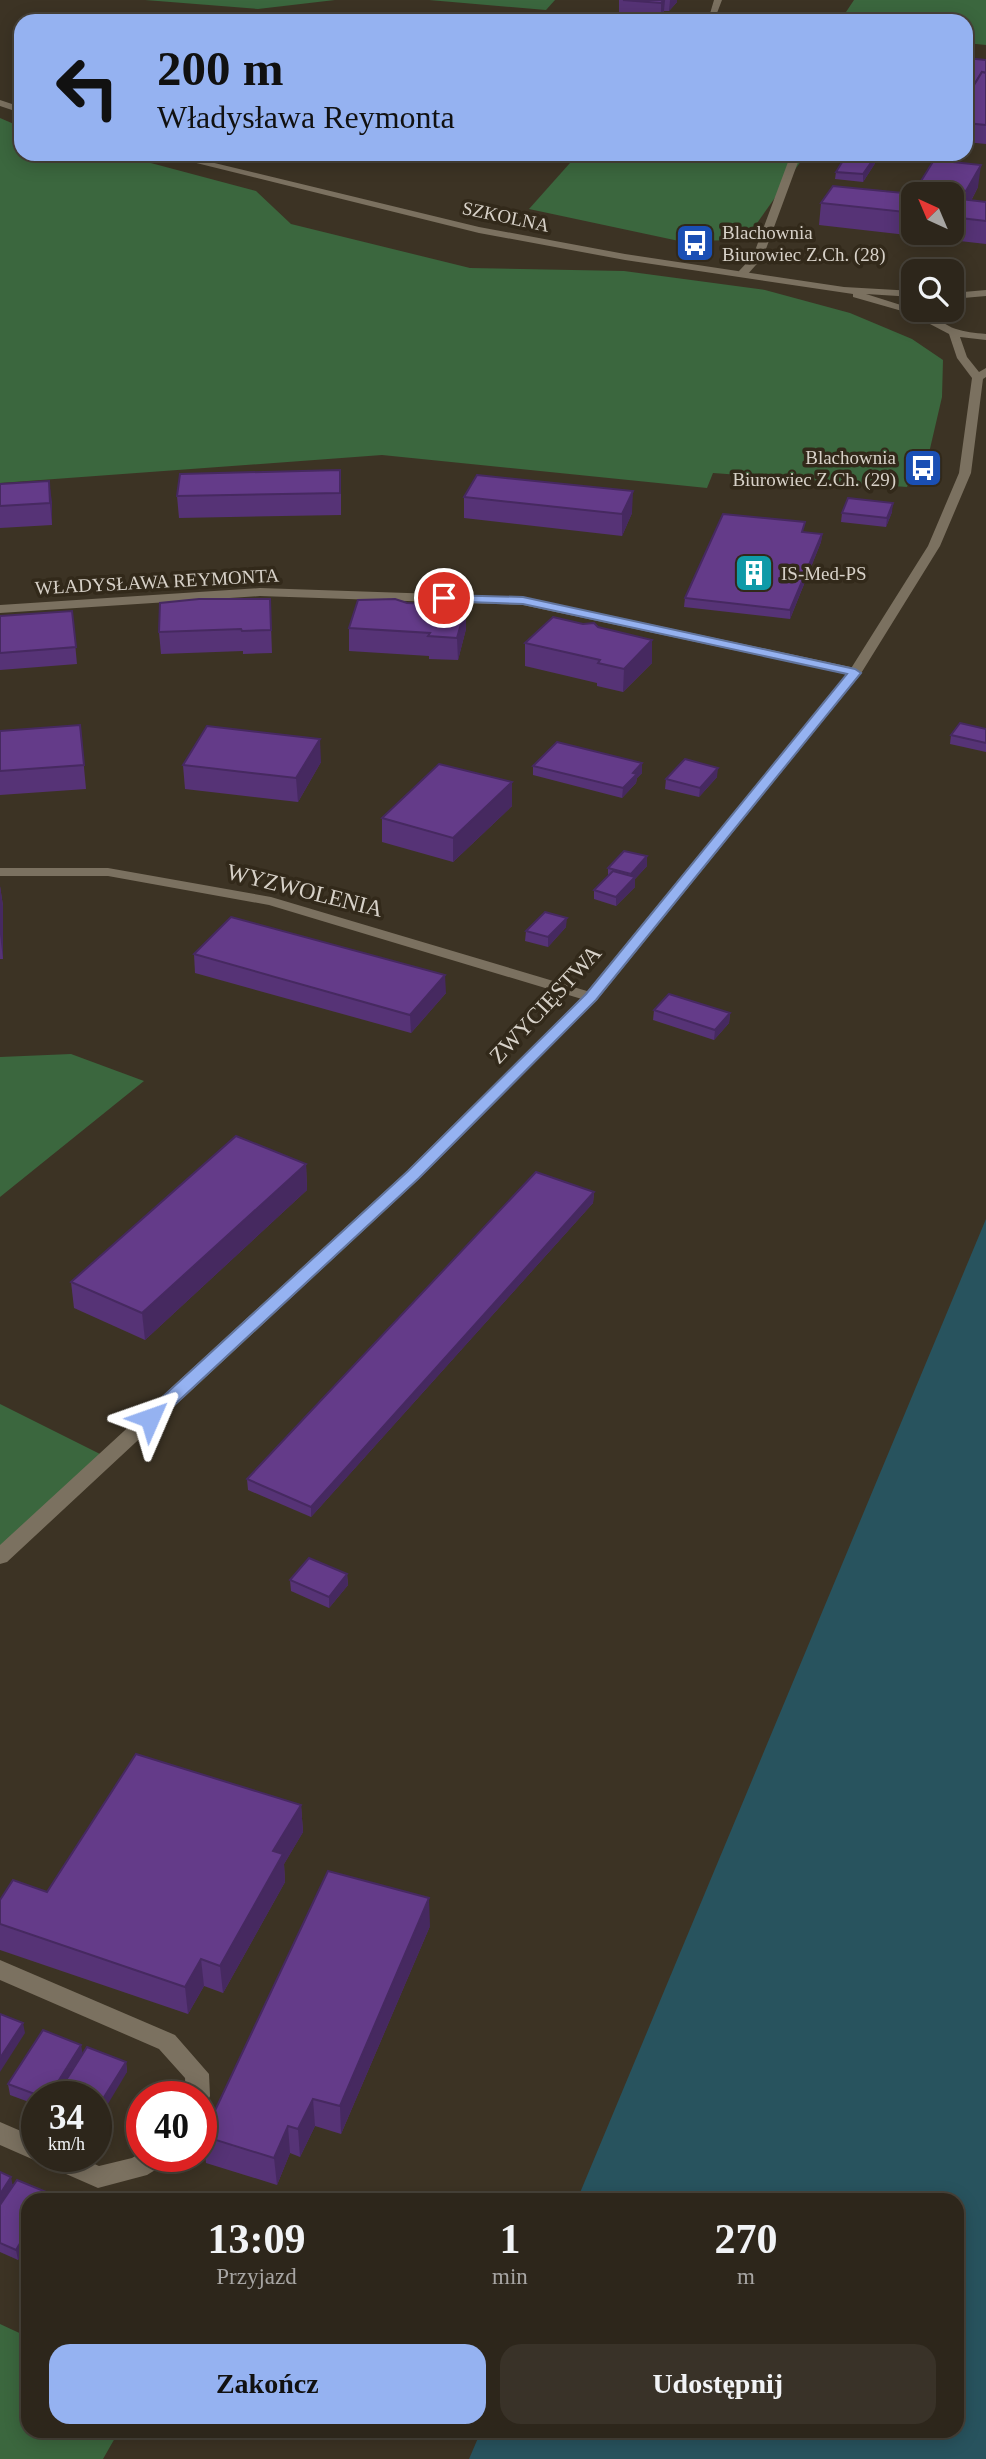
<!DOCTYPE html>
<html lang="pl">
<head>
<meta charset="utf-8">
<style>
	body { margin:0; font-family:"Times New Roman",serif; background:#393228; color:#f1f3f6; height:100vh; display:flex; flex-direction:column; font-size:26px; white-space:nowrap }
	* { box-sizing:border-box; margin:0 }
	p { font-size:23px; color:#a7a5a3 }
	.icon { flex:none; width:38px; height:38px; fill:none; stroke:currentColor; stroke-width:2; stroke-linecap:round; stroke-linejoin:round }
	.map { position:relative; flex:1; overflow:hidden }
	.side { position:absolute; left:21px; top:2193px; width:943px; height:245px; display:flex; flex-direction:column; background:#2d261b; border-radius:21px; box-shadow:0 4px 18px #0003,0 0 0 2px #48433a }
	.side>* { flex:none }
	.banner { position:absolute; left:14px; top:14px; width:959px; height:147px; border-radius:21px; box-shadow:0 4px 18px #0003,0 0 0 2px #48433a; background:#95b2f1; color:#111; overflow:hidden }
	.needle { width:46px; rotate:316deg }
	.controls { position:absolute; left:901px; top:182px; display:grid; gap:14px }
	.controls a { display:grid; place-items:center; width:63px; height:63px; border-radius:14px; background:#2d261b; box-shadow:0 4px 18px #0003,0 0 0 2px #48433a; font-size:35px }
	.speed { position:absolute; left:21px; top:2081px; display:flex; gap:14px; font-size:35px; font-weight:700; text-align:center }
	.speed>* { display:grid; place-content:center; width:91px; height:91px; border-radius:50%; background:#2d261b; box-shadow:0 4px 18px #0003,0 0 0 2px #48433a; line-height:1 }
	.speed small { font-size:18px; font-weight:400 }
	.speed .limit { border:10px solid #d22; background:#fff; color:#111 }
	.pin { position:absolute; display:grid; place-items:center; width:60px; height:60px; color:#fff; margin:-30px; border:4px solid #fff; border-radius:50%; box-shadow:0 2px 7px #0007 }
	.me { position:absolute; width:77px; margin:-38px; rotate:47deg; stroke-linejoin:round; filter:drop-shadow(0 0 5px #0008) }
	.turn { display:flex; align-items:center; gap:24px; height:147px; padding:0 28px; font-size:32px }
	.turn .icon { width:91px; height:91px; stroke-width:2.5 }
	.turn b { display:block; font-size:49px; line-height:60px }
	.eta { display:flex; justify-content:space-evenly; align-items:center; height:119px; text-align:center }
	.eta b { font-size:42px; font-weight:800; line-height:49px }
	.cta { display:flex; gap:14px; margin-top:auto; padding:14px 28px }
	.cta a { flex:1; height:80px; border-radius:21px; background:#95b2f1; color:#111; font-size:28px; font-weight:800; line-height:80px; text-align:center }
	.cta a+a { background:#393228; color:#f1f3f6 }
	.map>svg:first-child { display:block }
</style>
</head>
<body>
<div class="map">
<svg width="986" height="2459" viewBox="0 0 986 2459">
	<rect width="100%" height="100%" fill="#3c3324"/>
	<g fill="#3b673e">
		<path d="M145 0H335L258 9Z"/>
		<path d="M429 0H555L546 10Z"/>
		<path d="M854 0H986V45L966 43V21H840Z"/>
		<path d="M0 118 21 127V154H117L256 191 291 224 470 268 624 271 765 290 850 313 912 339 943 360 942 397 929 453 921 452 907 487 713 473 707 488 382 455 0 483Z"/>
		<path d="M578 154H806L745 240 679 241 529 209Z"/>
		<path d="M71 1054 144 1081 0 1197V1057Z"/>
		<path d="M0 1404 108 1458 0 1557Z"/>
		<path d="M0 2324 28 2337V2431H119L103 2459H0Z"/>
	</g>
	<path fill="#28535e" d="M986 1219V2459H469L481 2431H957V2200H577Z"/>
	<g fill="none" stroke-linecap="round" stroke-linejoin="round">
		<g fill="#7b7160" fill-rule="evenodd">
			<path d="M714 0H722L717 13 750 21 709 17Z"/>
			<path d="M791 154H801L763 257 747 275H739V271L753 256Z"/>
			<path d="M260 588 523 597 855 668 862 672 855 676 523 605 260 596 0 613V605Z"/>
			<path d="M0 868H108L271 897 597 994 599 997 597 1000H585L269 905 108 876H0Z"/>
			<path d="M0 1960 175 2035 209 2074 210 2096 207 2103 201 2105V2096H186L185 2078 159 2049 0 1980Z"/>
			<path d="M0 2122 37 2138V2156H76L99 2166 132 2158 142 2152V2156H168L165 2164 147 2175 98 2188 0 2145Z"/>
		</g>
		<g fill="#7b7160" fill-rule="evenodd">
			<path d="M0 100 21 107V113L0 106Z"/>
			<path d="M160 154H177L479 227 625 254 844 287 914 291V297L866 294 923 312 932 310C944 330 964 332 986 334V340L960 337 967 357 979 372 986 368V377L983 379 971 473 940 546 860 675 597 1000 419 1179 7 1562 0 1564V1545L407 1171 585 994 850 670 928 546 959 473 972 378 957 358 949 334 909 313 853 297V294L625 260 479 233Z"/>
			<path d="M986 290V296L952 299V293Z"/>
		</g>
	</g>
	<g fill="#563376" fill-rule="evenodd">
		<path d="M619 0H677V2L669 11H664L661 15 619 12Z"/>
		<path d="M966 58 986 60V144L966 142V98L972 89 966 88Z"/>
		<path d="M881 154 863 182 835 179 836 172Z"/>
		<path d="M934 160 978 187 971 201 986 202V244L819 225 821 203 913 194ZM914 194H952V233H914Z"/>
		<path d="M0 484 52 502V525L0 528Z"/>
		<path d="M341 492V515L179 518 177 496Z"/>
		<path d="M464 497 632 513 622 536 464 518Z"/>
		<path d="M892 512 886 527 841 522 842 513Z"/>
		<path d="M804 532 822 534 821 542 790 619 684 607 685 598Z"/>
		<path d="M270 599 272 653 243 654V651L161 654 159 632Z"/>
		<path d="M407 603 466 606V629L458 660 429 659V656L349 651V628Z"/>
		<path d="M72 611 77 664 0 670V616Z"/>
		<path d="M598 627 652 663 623 692 597 686V683L525 666V643Z"/>
		<path d="M80 725 86 789 0 795V731Z"/>
		<path d="M986 729V752L950 744 951 735Z"/>
		<path d="M321 762 298 802 185 789 183 765Z"/>
		<path d="M642 763V773L637 778 636 783 622 798 533 775V766Z"/>
		<path d="M717 777 699 797 665 789 666 779Z"/>
		<path d="M512 782V806L453 862 382 842V818Z"/>
		<path d="M647 856V866L635 879V887L616 906 594 899V890L608 876V868Z"/>
		<path d="M0 886 3 906V959H0Z"/>
		<path d="M566 927 548 947 525 941 526 931Z"/>
		<path d="M194 954 446 993 411 1033 195 973Z"/>
		<path d="M654 1010 730 1013 729 1023 714 1040 653 1020Z"/>
		<path d="M306 1164 307 1190 145 1340 74 1308 71 1282Z"/>
		<path d="M594 1192 593 1203 311 1517 248 1490 247 1479Z"/>
		<path d="M347 1574 348 1585 329 1608 291 1591 290 1580Z"/>
		<path d="M301 1805 303 1832 284 1864 285 1882 223 1993 204 1986 188 2014 0 1950V1900L47 1892Z"/>
		<path d="M430 1926 341 2134 315 2126 300 2157 290 2153 277 2185 206 2163 203 2136Z"/>
		<path d="M83 2054 126 2062 127 2072 96 2096H37V2105L10 2095 8 2084Z"/>
		<path d="M0 2172 28 2200V2265L22 2262 21 2255 18 2260 0 2252Z"/>
	</g>
	<g fill="#462960">
		<path d="M664 0H665L664 11 661 15V3Z"/>
		<path d="M670 0H677V2L669 11Z"/>
		<path d="M877 154H881L863 182V174Z"/>
		<path d="M981 165 978 187 964 214 966 191Z"/>
		<path d="M49 481 52 502V525L50 503Z"/>
		<path d="M633 491 632 513 622 536V514Z"/>
		<path d="M893 503 892 512 886 527 887 518Z"/>
		<path d="M822 534 821 542 790 619V610Z"/>
		<path d="M466 606V629L458 660 457 638Z"/>
		<path d="M652 640V663L623 692 624 669Z"/>
		<path d="M320 739 321 762 298 802 296 778Z"/>
		<path d="M642 763V773L637 778 636 783 622 798 623 788 633 773Z"/>
		<path d="M718 768 717 777 699 797 700 788Z"/>
		<path d="M512 782V806L453 862V838Z"/>
		<path d="M647 856V866L635 879V887L616 906V897L631 882V874Z"/>
		<path d="M0 886 3 906V959L0 934Z"/>
		<path d="M567 918 566 927 548 947V937Z"/>
		<path d="M445 975 446 993 411 1033 410 1015Z"/>
		<path d="M730 1013 729 1023 714 1040 715 1030Z"/>
		<path d="M306 1164 307 1190 145 1340 142 1313Z"/>
		<path d="M594 1192 593 1203 311 1517V1507Z"/>
		<path d="M347 1574 348 1585 329 1608V1597Z"/>
		<path d="M301 1805 303 1832 284 1864 285 1882 223 1993 220 1966 273 1851Z"/>
		<path d="M429 1898 430 1926 341 2134 340 2106Z"/>
		<path d="M201 1959 204 1986 188 2014 185 1987Z"/>
		<path d="M23 2023 25 2033 0 2072V2058Z"/>
		<path d="M81 2045 83 2055 57 2096H49Z"/>
		<path d="M126 2062 127 2072 96 2124V2110Z"/>
		<path d="M313 2099 315 2126 300 2157 298 2129Z"/>
		<path d="M288 2126 290 2153 277 2185 274 2158Z"/>
		<path d="M11 2177 13 2187 0 2208V2194Z"/>
		<path d="M28 2230V2244L20 2252 21 2255 18 2260 16 2250Z"/>
	</g>
	<g fill="#643b89" stroke="#462960" stroke-width="2">
		<path d="M623 0H664L661 3Z"/>
		<path d="M966 58 986 60V73L982 72 976 82 966 81Z"/>
		<path d="M982 72 986 73V125L966 123V98Z"/>
		<path d="M847 154H877L863 174 836 172Z"/>
		<path d="M934 160 981 165 966 191 946 189 943 194H914V213L821 203 833 186 913 194Z"/>
		<path d="M952 198 986 202V221L952 217Z"/>
		<path d="M340 470V493L177 496 180 474Z"/>
		<path d="M477 475 633 491 622 514 464 497Z"/>
		<path d="M49 481 50 503 0 506V484Z"/>
		<path d="M848 498 893 503 887 518 842 513Z"/>
		<path d="M723 514 805 522 802 532 822 534 790 610 685 598Z"/>
		<path d="M199 599H270L271 630 242 631 241 629 159 632 160 603Z"/>
		<path d="M395 599 407 603 466 606 457 638 428 636 430 633 349 628 358 600Z"/>
		<path d="M72 611 76 647 0 653V616Z"/>
		<path d="M553 617 583 624 594 623 598 627 652 640 624 669 598 663 600 660 525 643Z"/>
		<path d="M960 723 986 729V743L951 735Z"/>
		<path d="M80 725 84 765 0 771V731Z"/>
		<path d="M207 726 320 739 296 778 183 765Z"/>
		<path d="M557 742 642 763 633 773 637 774 623 788 533 766Z"/>
		<path d="M685 759 718 768 700 788 666 779Z"/>
		<path d="M439 764 512 782 453 838 382 818Z"/>
		<path d="M624 851 647 856 631 874 608 868Z"/>
		<path d="M613 871 635 877 616 897 594 890Z"/>
		<path d="M545 912 567 918 548 937 526 931Z"/>
		<path d="M231 917 445 975 410 1015 194 954Z"/>
		<path d="M669 994 730 1013 715 1030 654 1010Z"/>
		<path d="M236 1136 306 1164 142 1313 71 1282Z"/>
		<path d="M536 1172 594 1192 311 1507 247 1479Z"/>
		<path d="M309 1558 347 1574 329 1597 290 1580Z"/>
		<path d="M136 1754 301 1805 273 1851 283 1854 220 1966 201 1959 185 1987 0 1924V1900L13 1880 47 1892Z"/>
		<path d="M328 1871 429 1898 340 2106 313 2099 298 2129 288 2126 274 2158 203 2136Z"/>
		<path d="M0 2014 23 2023 0 2058Z"/>
		<path d="M43 2030 81 2045 49 2096H40L8 2084Z"/>
		<path d="M87 2047 126 2062 96 2110V2096H56Z"/>
		<path d="M0 2172 11 2177 0 2194Z"/>
		<path d="M17 2180 51 2194 48 2200H28V2230L16 2250 0 2243V2205Z"/>
		<path d="M56 2197 63 2200H54Z"/>
		<path d="M28 2240V2256L20 2252Z"/>
	</g>
	<path fill="#95b2f1" stroke="#61749d" stroke-width="2" d="M444 595 523 597 855 669 861 673 596 1000 419 1178 156 1422H144L142 1418 144 1414 408 1171 586 994 847 674 523 604 440 601 439 598Z"/>
	<defs>
		<g id="bus-square" transform="scale(2.0125)"><rect x="-9" y="-9" width="18" height="18" rx="4" fill="#1a4fb4" stroke="#32291a"/><path d="M-5-6H5V4H4V6H2V4H-2V6H-4V4H-5ZM-3.5-4V0h7V-4ZM-3.5 1.2v1.5H-2V1.2ZM2 1.2v1.5H3.5V1.2Z" fill="#fff"/></g>
		<g id="building-square" transform="scale(2.0125)"><rect x="-9" y="-9" width="18" height="18" rx="4" fill="#0f9aa8" stroke="#32291a"/><path d="M-4-6H4V6H1V3H-1V6H-4ZM-2.5-4.3h1.7v1.8h-1.7ZM.8-4.3h1.7v1.8H.8ZM-2.5-1h1.7V.8h-1.7ZM.8-1h1.7V.8H.8Z" fill="#fff"/></g>
	</defs>
	<g fill-rule="evenodd">
		<use href="#bus-square" x="695" y="243"/>
		<use href="#bus-square" x="923" y="468"/>
		<use href="#building-square" x="754" y="573"/>
	</g>
	<g text-anchor="middle" stroke-width="7" stroke-linejoin="round" paint-order="stroke">
		<g font-size="19" fill="#d7d1c8" stroke="#32291a">
			<text transform="translate(506 216) rotate(12)" y="7">SZKOLNA</text>
			<text transform="translate(157 581) rotate(-3)" y="7">WŁADYSŁAWA REYMONTA</text>
		</g>
		<g font-size="19" fill="#d7d1c8" stroke="#32291a" text-anchor="start">
			<text x="722" y="239">Blachownia<tspan x="722" dy="22">Biurowiec Z.Ch. (28)</tspan></text>
			<text x="896" y="464" text-anchor="end">Blachownia<tspan x="896" dy="22">Biurowiec Z.Ch. (29)</tspan></text>
			<text x="781" y="580">IS-Med-PS</text>
		</g>
		<g font-size="23" fill="#d7d1c8" stroke="#32291a">
			<text transform="translate(305 890) rotate(14)" y="8">WYZWOLENIA</text>
			<text transform="translate(545 1004) rotate(-47)" y="8">ZWYCIĘSTWA</text>
		</g>
	</g>
</svg>
<div class="controls">
<a><svg class="needle" viewBox="-14 -14 28 28"><path d="M0-13l5 13h-10z" fill="#e53935"/><path d="M0 13l5-13h-10z" fill="#a7a5a3"/></svg></a>
<a><svg class="icon" aria-label="search" viewBox="0 0 24 24"><circle cx="10" cy="10" r="6"/><path d="M15 15l6 6"/></svg></a>
</div>
<div class="speed"><div>34<small>km/h</small></div><div class="limit">40</div></div>
<div class="pin" style="left:444px;top:598px;background:#d93025"><svg class="icon" aria-label="arrive" viewBox="0 0 24 24"><path d="M6 21V4h12l-3 4 3 4H6"/></svg></div>
<svg class="me" style="left:150px;top:1418px" viewBox="-20 -20 40 40"><path d="M0-17L14 15 0 8-14 15z" fill="#95b2f1" stroke="#fff" stroke-width="4"/></svg>
<div class="banner">
<div class="turn"><svg class="icon" aria-label="left" viewBox="0 0 24 24"><path d="M17 20v-9H6M10 6l-5 5 5 5"/></svg><div><b>200 m</b>Władysława Reymonta</div></div>
</div>
<section class="side">
<div class="eta">
<div><b>13:09</b><p>Przyjazd</p></div>
<div><b>1</b><p>min</p></div>
<div><b>270</b><p>m</p></div>
</div>
<div class="cta"><a>Zakończ</a><a>Udostępnij</a></div>
</section>
</div>
</body>
</html>
